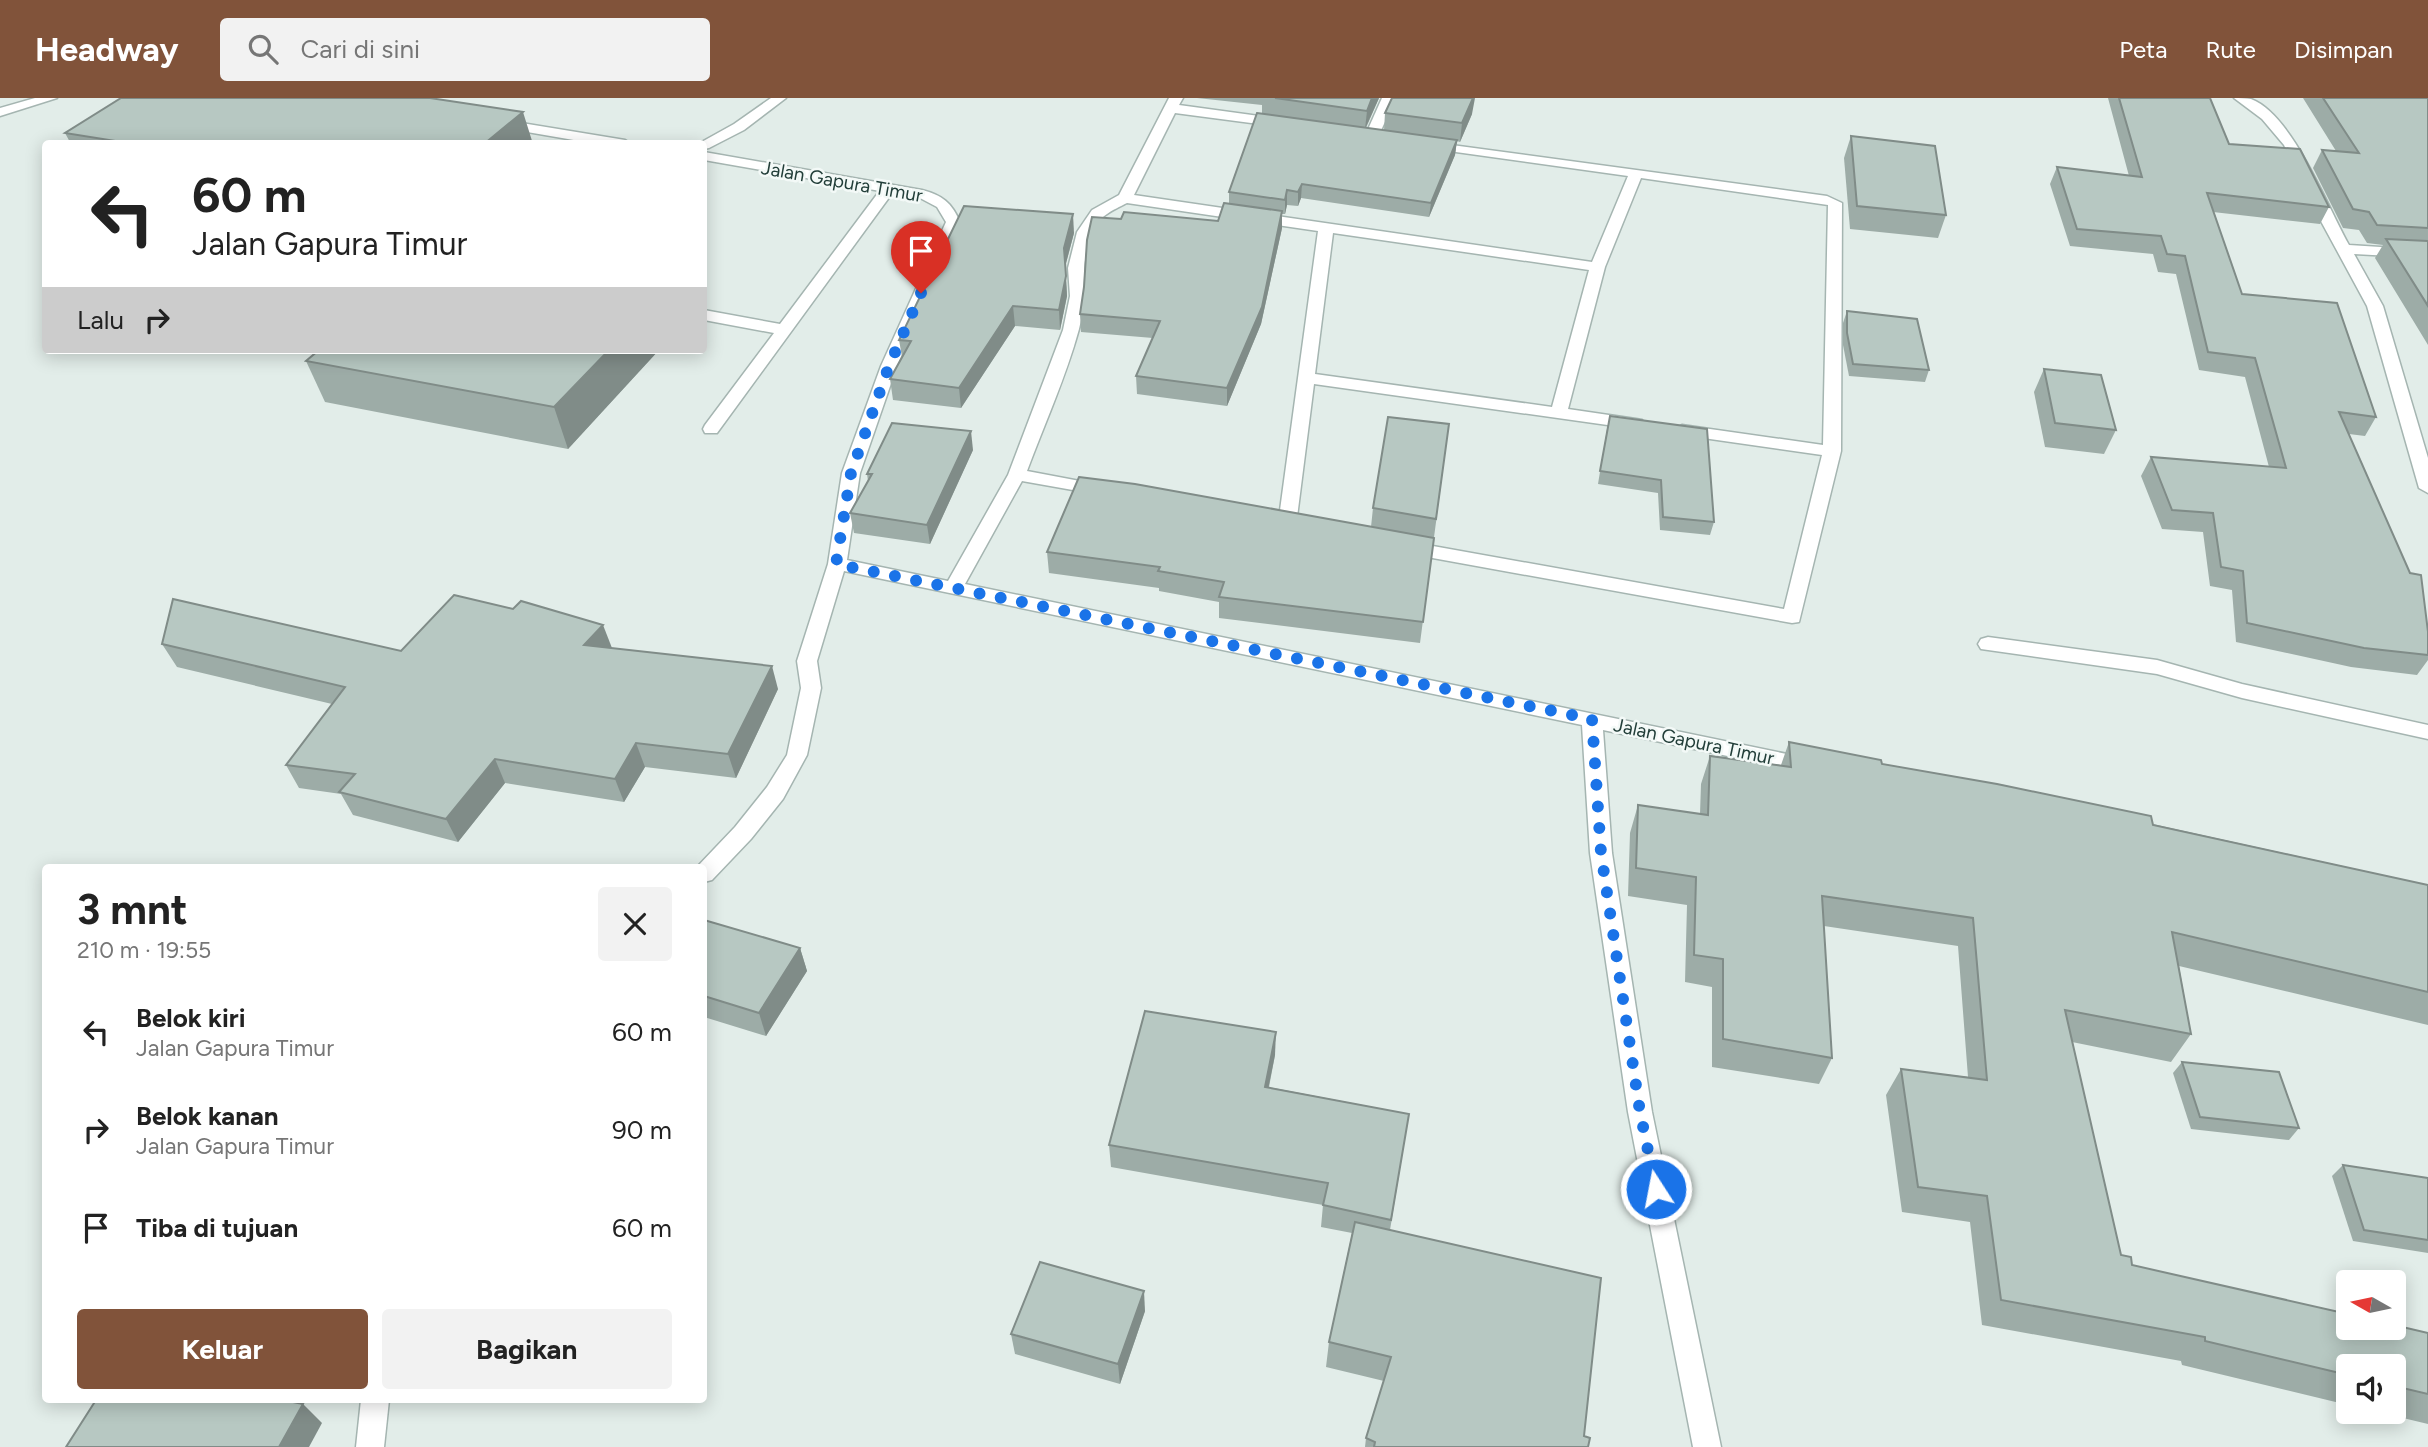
<!DOCTYPE html>
<html lang="id">
<head>
<meta charset="utf-8">
<style>
	body { margin:0; font-family:Figtree,sans-serif; background:#f2f2f2; color:#222; height:100vh; display:flex; flex-direction:column; font-size:26px; white-space:nowrap }
	* { box-sizing:border-box; margin:0 }
	p { font-size:23px; color:#767676 }
	.icon { flex:none; width:38px; height:38px; fill:none; stroke:currentColor; stroke-width:2; stroke-linecap:round; stroke-linejoin:round }
	.map { position:relative; flex:1; overflow:hidden }
	.details { position:absolute; left:42px; top:766px; width:665px; height:539px; display:flex; flex-direction:column; background:#fff; border-radius:7px; box-shadow:0 4px 18px #0003 }
	.details>* { flex:none }
	.banner { position:absolute; left:42px; top:42px; width:665px; height:214px; border-radius:7px; box-shadow:0 4px 18px #0003; background:#fff; color:#222; overflow:hidden }
	.needle { width:46px; rotate:279deg }
	.controls { position:absolute; left:2336px; top:1172px; display:grid; gap:14px }
	.controls a { display:grid; place-items:center; width:70px; height:70px; border-radius:7px; background:#fff; box-shadow:0 4px 18px #0003; font-size:35px }
	.pin { position:absolute; display:grid; place-items:center; width:60px; height:60px; color:#fff; margin:-72px -30px; border-radius:50% 50% 50% 0; rotate:-45deg; box-shadow:0 0 7px #0007 }
	.pin .icon { rotate:45deg }
	.me { position:absolute; width:77px; margin:-38px; rotate:349deg; stroke-linejoin:round; filter:drop-shadow(0 0 5px #0008) }
	.turn { display:flex; align-items:center; gap:24px; height:147px; padding:0 35px; font-size:32px }
	.turn .icon { width:91px; height:91px; stroke-width:2.5 }
	.turn b { display:block; font-size:49px; line-height:60px }
	.then { display:flex; align-items:center; height:66px; padding:0 35px; background:#0003; gap:14px; font-size:26px }
	.round { display:grid; place-items:center; flex:none; width:74px; height:74px; border-radius:7px; background:#f2f2f2 }
	.headline { display:flex; align-items:center; justify-content:space-between; height:119px; padding:0 35px }
	h1 { font-size:42px; font-weight:700; line-height:52px }
	.action { display:flex; gap:14px; margin-top:auto; padding:14px 35px }
	.action a { flex:1; height:80px; border-radius:7px; background:#81533a; color:#fff; font-size:28px; font-weight:700; line-height:80px; text-align:center }
	.action a+a { background:#f2f2f2; color:#222 }
	ul { padding:0; list-style:none }
	li { display:flex; align-items:center; gap:21px; height:98px; padding:0 35px }
	li div { flex:1 }
	li b { display:block; font-size:26px }
	li em { font-style:normal }
	header { display:flex; align-items:center; gap:42px; box-sizing:border-box; height:98px; padding:0 35px; background:#81533a; color:#fff }
	header strong { font-size:33px }
	nav { display:flex; gap:38px; margin-inline-start:auto; font-size:24px }
	.search { width:490px; height:63px; background:#f2f2f2; display:flex; align-items:center; gap:18px; box-sizing:border-box; padding:0 24px; border-radius:7px; color:#767676; font-size:26px }
	.map>svg:first-child { display:block }
</style>
</head>
<body>
<header>
<strong>Headway</strong>
<div class="search"><svg class="icon" aria-label="search" viewBox="0 0 24 24"><circle cx="10" cy="10" r="6"/><path d="M15 15l6 6"/></svg>Cari di sini</div>
<nav><a>Peta</a><a>Rute</a><a>Disimpan</a></nav>
</header>
<div class="map">
<svg width="2428" height="1349" viewBox="0 0 2428 1349">
	<rect width="100%" height="100%" fill="#e2ede9"/>
	<g fill="none" stroke-linecap="round" stroke-linejoin="round">
		<g stroke="#a5b5b1" stroke-width="3">
			<path id="lane" d="M889 86 896 90 717 335H705L703 331 705 327 774 235 704 222V212L780 226 884 87Z"/>
		</g>
		<g stroke="#a5b5b1" stroke-width="3">
			<g id="street">
				<path d="M35 0H57L0 18V10Z"/>
				<path d="M771 0H786L744 32 709 50 704 51V46H698L734 26Z"/>
				<path d="M1169 0H1183L1179 7 1281 21 1288 25 1281 29 1175 15 1134 97 1592 164 1628 78 1427 50 1422 49V43L1827 98 1842 105 1841 353 1799 524 1792 525 1405 455 1396 449 1405 443 1784 511 1822 357 1682 337 1674 332 1682 327 1823 347 1828 107 1641 80 1605 169 1568 311 1636 321 1642 322 1644 326 1642 330 1636 331 1314 286 1296 427 1287 433 1278 427 1318 133 1127 105C1113 112 1097 119 1091 135 1079 166 1088 199 1079 231 1066 279 1044 327 1027 373L1101 387 1110 392 1101 397 1022 383 965 486 1816 662 1819 667 1816 672 1809 675 1603 632 1612 755 1652 1014 1721 1349H1693L1628 1014 1590 755 1582 627 844 473 817 563 821 590 807 657 783 701 751 741 712 782 704 784V770H696L735 729 767 689 787 657 801 590 797 563 828 466 842 375 881 268 946 124 937 109 920 100 704 62V54L922 92C942 97 952 105 960 124L897 268 860 375 847 462 948 483 1008 377 1063 232 1070 198 1068 170 1077 134 1092 112 1119 97ZM1333 135 1589 172 1552 309 1315 276Z"/>
				<path d="M1382 0H1396L1377 41H1367L1365 38Z"/>
				<path d="M2234 0C2239 0 2246 0 2251 1 2292 16 2327 108 2349 147L2428 152V160L2354 156 2383 208 2428 360V395L2419 390 2367 208 2316 114 2284 47 2262 21Z"/>
				<path d="M503 22 625 42 631 46H597L498 29 496 26Z"/>
				<path d="M1988 539 2157 562 2242 586 2428 627V641L2242 600 2157 576 1981 551 1978 546 1981 541Z"/>
				<path d="M361 1302H389L384 1349H356Z"/>
			</g>
		</g>
		<use href="#lane" fill="#fff" fill-rule="evenodd"/>
		<use href="#street" fill="#fff" fill-rule="evenodd"/>
	</g>
	<g fill="#9daca7">
		<path d="M1197 0H1379L1366 30 1384 32 1385 15 1472 16 1460 44 1457 43 1455 57 1429 119 1301 100 1298 108 1287 107 1285 116H1282V130L1261 226 1227 308 1137 296 1136 278 1153 240 1081 234 1080 216 1121 121 1218 123 1229 106V94L1262 16V7Z"/>
		<path d="M2108 0H2210L2229 46 2329 109 2320 126 2213 114 2242 196 2376 319 2365 338 2349 336 2428 534V562L2417 577 2351 569 2236 544 2232 492 2210 488 2203 434 2162 431 2141 378 2151 359 2269 369 2245 279 2199 272 2176 176 2158 174 2153 156 2070 148 2050 86 2057 69 2129 78Z"/>
		<path d="M2303 0H2428V247L2375 160 2383 147 2367 145 2359 132 2343 130 2313 70 2322 52 2336 53Z"/>
		<path d="M65 35 533 46H71Z"/>
		<path d="M1851 38 1946 117 1938 140 1850 131 1844 60Z"/>
		<path d="M1074 135 1065 169 1067 198 1060 232 1015 228 961 310 893 302 890 281 902 259 899 242Z"/>
		<path d="M1847 213 1929 272 1925 284 1849 278 1843 247V225Z"/>
		<path d="M659 252 568 351 325 304 306 263Z"/>
		<path d="M2044 271 2116 332 2104 356 2045 349 2034 294Z"/>
		<path d="M1449 326 1420 545 1219 520V504L1159 493V490L1049 475 1047 454 1371 429 1373 410Z"/>
		<path d="M1607 331 1714 424 1710 437 1660 432 1658 395 1598 386Z"/>
		<path d="M973 352 930 446 854 435 850 415 868 383 867 376Z"/>
		<path d="M162 546 401 553 612 550 778 591 736 680 645 669 624 704 505 685 458 744 353 717 341 696 299 690 286 667 332 606 177 569Z"/>
		<path d="M1789 644 1882 666 2428 787V927L2179 868 2191 936 2171 964 2072 944 2121 1157 2132 1167 2428 1235V1326L2378 1314H2394V1269H2348V1307L2182 1267 2181 1263 1982 1227 1970 1124 1902 1114 1886 997 1901 971 1968 979 1958 848 1824 828 1832 960 1819 986 1712 969V889L1685 884 1687 807 1628 798 1630 735 1638 707 1700 716 1701 686 1710 658 1781 667Z"/>
		<path d="M704 822 800 850 807 873 766 938 704 919Z"/>
		<path d="M1275 957 1269 989 1409 1016 1390 1132 1584 1338 1588 1349H1365L1366 1340 1384 1283 1326 1269 1329 1244 1352 1135 1321 1129 1323 1107 1111 1069 1109 1047Z"/>
		<path d="M2182 964 2299 1030 2289 1042 2191 1031 2173 975Z"/>
		<path d="M2343 1067 2428 1080V1155L2353 1143 2332 1078Z"/>
		<path d="M1145 1213 1120 1286 1015 1256 1011 1236Z"/>
	</g>
	<g fill="#808c88">
		<path d="M1372 0H1379L1365 31 1367 13Z"/>
		<path d="M1473 0H1475L1472 16 1460 44 1462 25Z"/>
		<path d="M523 14 533 46H484Z"/>
		<path d="M1457 42 1455 57 1429 119 1431 105Z"/>
		<path d="M1302 86 1301 100 1298 108V94Z"/>
		<path d="M1287 92V107L1285 116V102Z"/>
		<path d="M1282 113V130L1261 226 1227 308V290Z"/>
		<path d="M1073 116 1074 135 1065 169 1064 150Z"/>
		<path d="M1066 178 1067 198 1060 232 1059 212Z"/>
		<path d="M1013 208 1015 228 961 310 959 290Z"/>
		<path d="M609 252H659L568 351 554 309Z"/>
		<path d="M971 333 973 352 930 446 927 427Z"/>
		<path d="M603 527 612 550 584 547Z"/>
		<path d="M772 568 778 591 736 680 728 656Z"/>
		<path d="M636 645 645 669 624 704 615 681Z"/>
		<path d="M495 661 505 685 458 744 446 721Z"/>
		<path d="M800 850 807 873 766 938 759 915Z"/>
		<path d="M1276 934 1275 957 1264 1011 1265 989Z"/>
		<path d="M1144 1193 1145 1213 1120 1286 1118 1266Z"/>
		<path d="M303 1306 322 1325 309 1349H279Z"/>
	</g>
	<g fill="#b7c8c2" stroke="#808c88" stroke-width="2">
		<path d="M121 0H430L523 14 484 46H134L65 35Z"/>
		<path d="M1275 0H1372L1367 13Z"/>
		<path d="M1392 0H1473L1462 25 1385 15Z"/>
		<path d="M2119 0H2210L2229 46 2300 51 2329 109 2207 95 2242 196 2337 205 2376 319 2339 314 2410 475 2421 477 2428 534V557L2364 550 2247 525 2243 473 2221 469 2213 415 2172 412 2151 359 2286 370 2255 260 2208 254 2185 158 2167 156 2161 138 2077 131 2057 69 2142 79Z"/>
		<path d="M2323 0H2428V130L2377 127 2369 114 2353 111 2322 52 2359 55Z"/>
		<path d="M1257 15 1457 42 1431 105 1302 86 1298 94 1287 92 1285 102 1229 94Z"/>
		<path d="M1851 38 1935 48 1946 117 1857 108Z"/>
		<path d="M1224 105 1282 113 1262 209 1227 290 1136 278 1160 223 1080 216 1084 189 1087 142 1092 119 1121 121 1124 114 1218 123Z"/>
		<path d="M964 108 1073 116 1064 150 1066 178 1059 212 1013 208 959 290 890 281 911 243 899 242Z"/>
		<path d="M2386 141 2428 143V208Z"/>
		<path d="M1847 213 1917 221 1929 272 1853 266 1847 235Z"/>
		<path d="M319 252H609L554 309 306 263Z"/>
		<path d="M2044 271 2101 277 2116 332 2055 325Z"/>
		<path d="M1610 318 1707 331 1714 424 1663 419 1661 382 1600 373Z"/>
		<path d="M1388 319 1449 326 1436 421 1373 410Z"/>
		<path d="M892 325 971 333 927 427 850 415 872 376H867Z"/>
		<path d="M1079 379 1135 386 1434 440 1423 524 1219 499 1224 484 1158 473 1160 469 1047 454Z"/>
		<path d="M454 497 513 511 521 503 603 527 584 547 772 568 728 656 636 645 615 681 495 661 446 721 339 694 355 676 286 667 345 589 162 546 173 501 401 553Z"/>
		<path d="M1789 644 1881 662 1882 666 1997 686 2151 718 2153 727 2428 787V894L2172 834 2191 936 2065 912 2121 1157 2131 1159 2132 1167 2348 1216V1230H2394V1227L2428 1235V1296L2394 1288V1269H2348V1277L2205 1243V1239L2001 1202 1987 1098 1918 1089 1901 971 1987 982 1973 820 1822 798 1832 960 1723 941V861L1694 857 1696 779 1636 770 1638 707 1708 717 1710 658 1791 669Z"/>
		<path d="M704 822 800 850 759 915 704 898Z"/>
		<path d="M1145 913 1276 934 1265 989 1409 1016 1391 1122 1323 1107 1328 1085 1109 1047Z"/>
		<path d="M2182 964 2279 974 2299 1030 2200 1019Z"/>
		<path d="M2343 1067 2428 1080V1142L2364 1132Z"/>
		<path d="M1355 1124 1601 1180 1584 1338 1590 1340 1588 1349H1374L1375 1344 1366 1340 1391 1259 1329 1244Z"/>
		<path d="M1040 1164 1144 1193 1118 1266 1011 1236Z"/>
		<path d="M96 1302H283L303 1306 279 1349H66Z"/>
	</g>
	<g fill="none" stroke-linecap="round" stroke-linejoin="round">
		<path stroke="#1a73e8" stroke-width="12" stroke-dasharray="0 21.6" d="M921 195 889 268 851 375 836 466 1592 621 1601 755 1640 1014 1656 1091"/>
	</g>
	<g text-anchor="middle" stroke-width="5" stroke-linejoin="round" paint-order="stroke">
		<g font-size="19" fill="#223e39" stroke="#f3f9f7">
			<text transform="translate(842 83) rotate(10)" y="7">Jalan Gapura Timur</text>
			<text transform="translate(1694 643) rotate(12)" y="7">Jalan Gapura Timur</text>
		</g>
	</g>
</svg>
<div class="controls">
<a><svg class="needle" viewBox="-14 -14 28 28"><path d="M0-13l5 13h-10z" fill="#e53935"/><path d="M0 13l5-13h-10z" fill="#767676"/></svg></a>
<a><svg class="icon" aria-label="sound" viewBox="0 0 24 24"><path d="M4 9h4l5-4v14l-5-4H4zM17 9q2 3 0 6"/></svg></a>
</div>
<div class="pin" style="left:921px;top:195px;background:#d93025"><svg class="icon" aria-label="arrive" viewBox="0 0 24 24"><path d="M6 21V4h12l-3 4 3 4H6"/></svg></div>
<svg class="me" style="left:1656px;top:1091px" viewBox="-20 -20 40 40"><circle r="17" fill="#1a73e8" stroke="#fff" stroke-width="3"/><path d="M0-11L8 9 0 5-8 9z" fill="#fff"/></svg>
<div class="banner">
<div class="turn"><svg class="icon" aria-label="left" viewBox="0 0 24 24"><path d="M17 20v-9H6M10 6l-5 5 5 5"/></svg><div><b>60 m</b>Jalan Gapura Timur</div></div>
<div class="then">Lalu<svg class="icon" aria-label="right" viewBox="0 0 24 24"><path d="M7 20v-9h11M14 6l5 5-5 5"/></svg></div>
</div>
<section class="details">
<div class="headline"><div><h1>3 mnt</h1><p>210 m · 19:55</p></div><a class="round"><svg class="icon" aria-label="close" viewBox="0 0 24 24"><path d="M6 6l12 12M18 6L6 18"/></svg></a></div>
<ul>
<li><svg class="icon" aria-label="left" viewBox="0 0 24 24"><path d="M17 20v-9H6M10 6l-5 5 5 5"/></svg><div><b>Belok kiri</b><p>Jalan Gapura Timur</p></div><em>60 m</em></li>
<li><svg class="icon" aria-label="right" viewBox="0 0 24 24"><path d="M7 20v-9h11M14 6l5 5-5 5"/></svg><div><b>Belok kanan</b><p>Jalan Gapura Timur</p></div><em>90 m</em></li>
<li><svg class="icon" aria-label="arrive" viewBox="0 0 24 24"><path d="M6 21V4h12l-3 4 3 4H6"/></svg><div><b>Tiba di tujuan</b></div><em>60 m</em></li>
</ul>
<div class="action"><a>Keluar</a><a>Bagikan</a></div>
</section>
</div>
</body>
</html>
